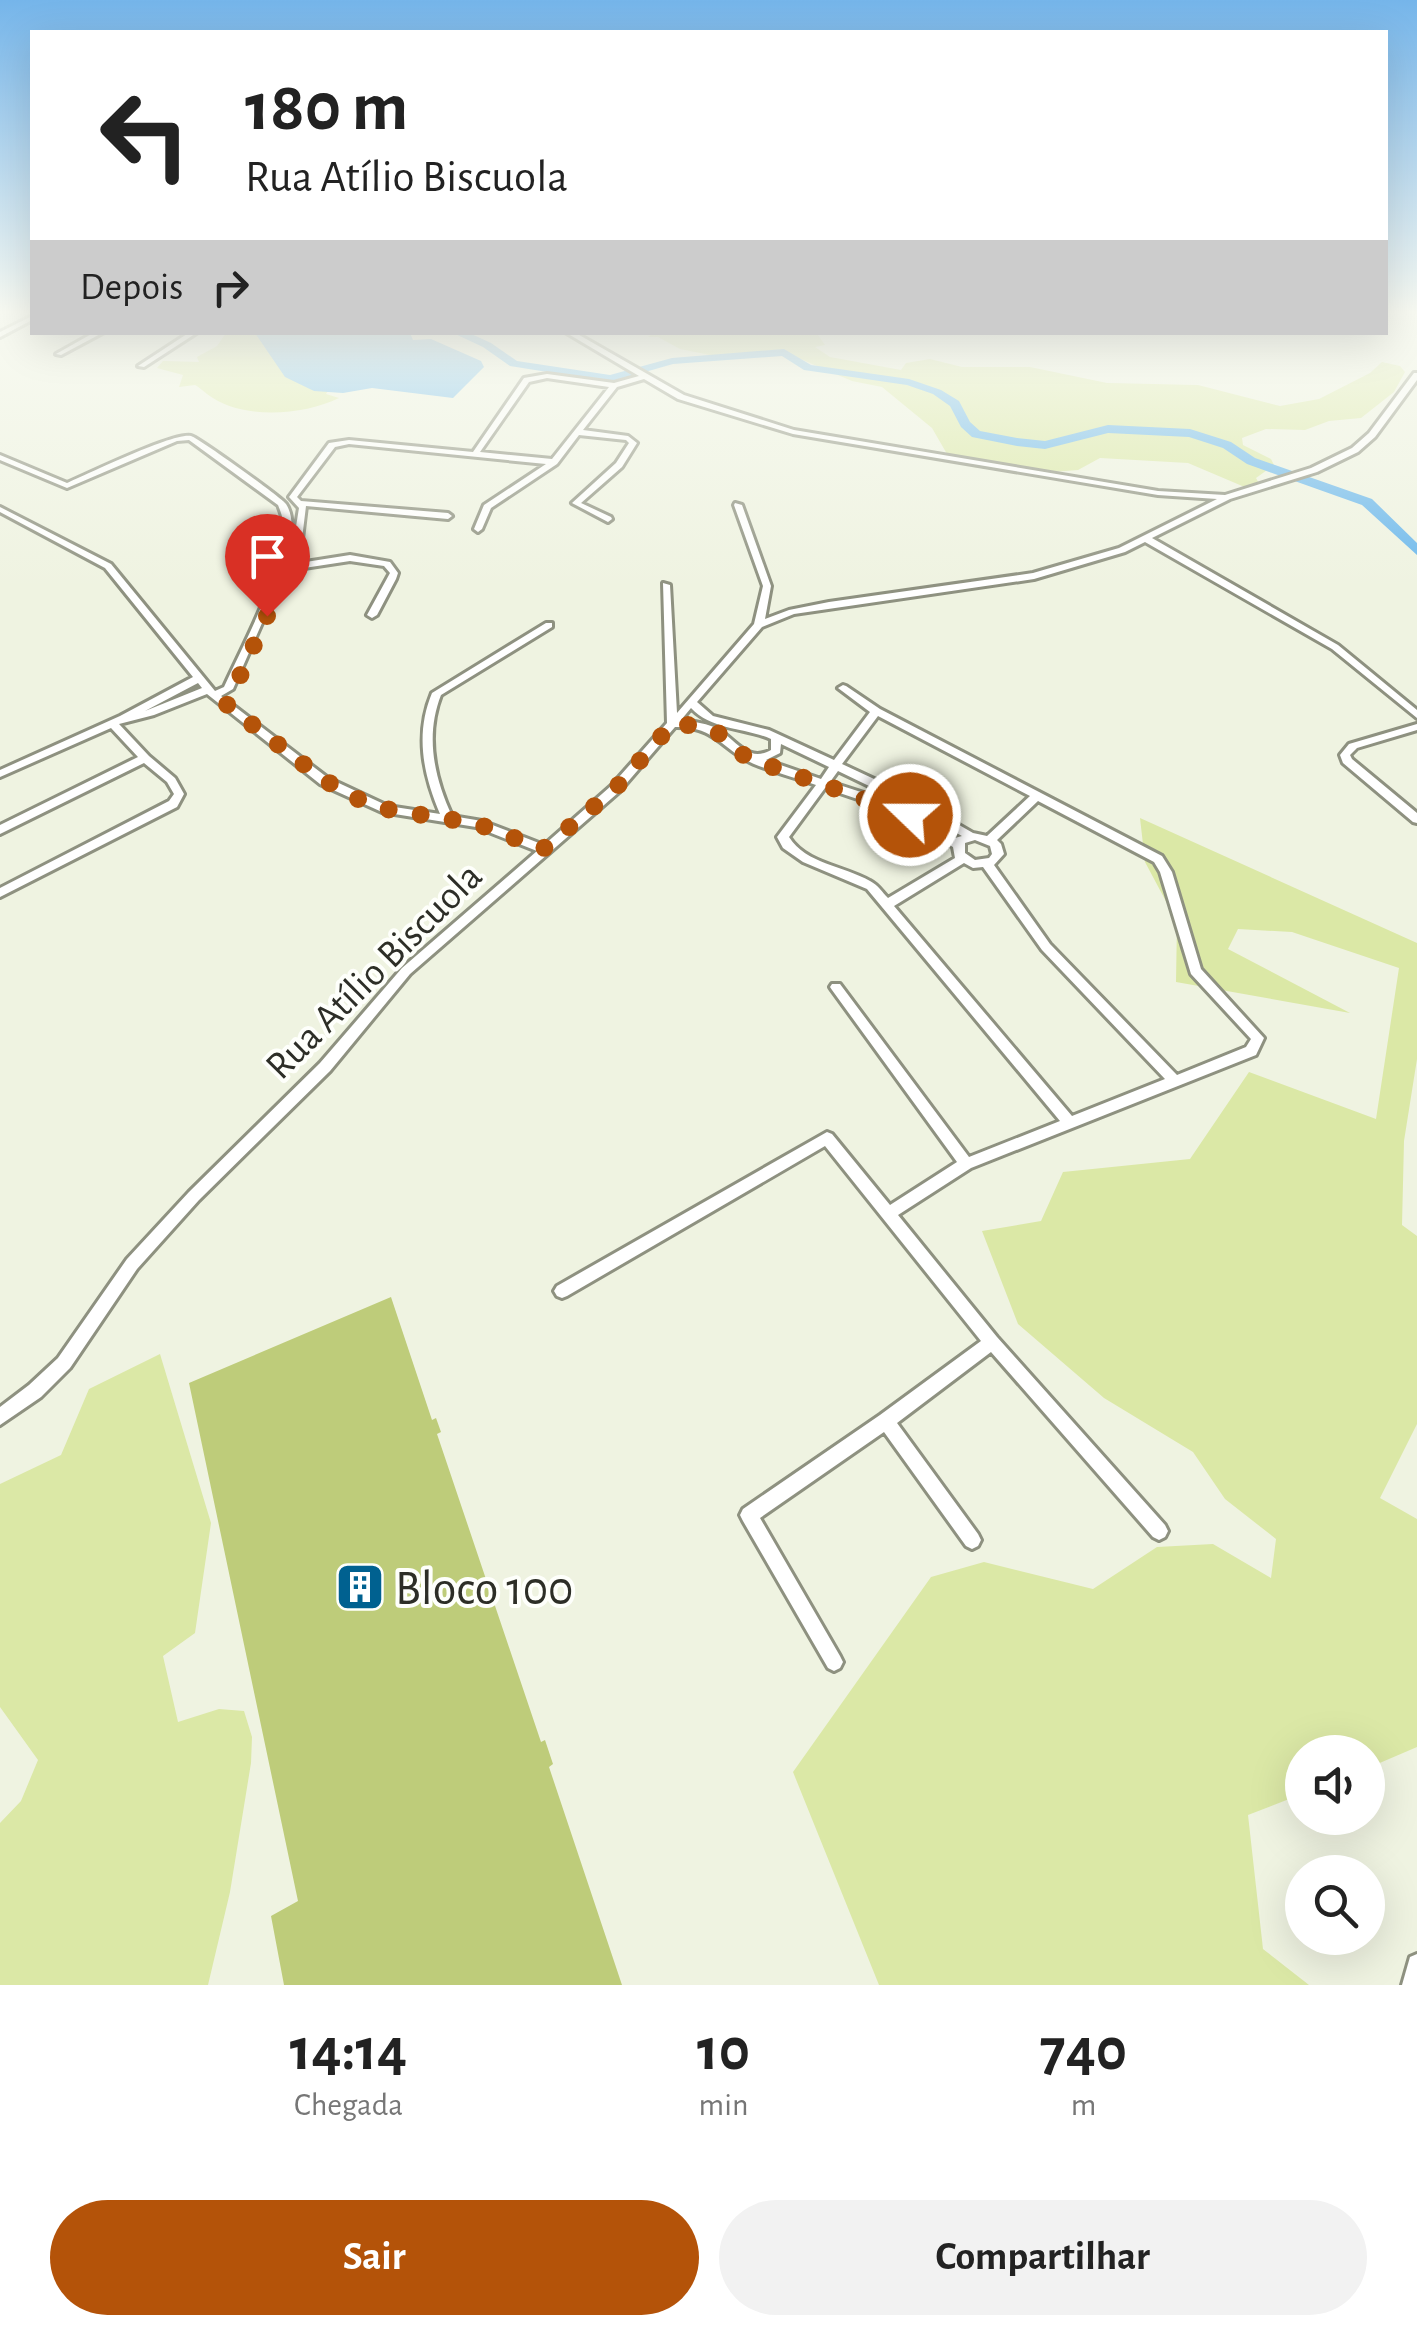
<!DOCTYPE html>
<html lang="pt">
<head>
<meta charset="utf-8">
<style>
	body { margin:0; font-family:"Alegreya Sans",sans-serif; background:#f2f2f2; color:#222; height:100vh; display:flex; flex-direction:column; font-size:38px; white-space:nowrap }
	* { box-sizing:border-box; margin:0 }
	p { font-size:32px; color:#767676 }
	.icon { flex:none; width:55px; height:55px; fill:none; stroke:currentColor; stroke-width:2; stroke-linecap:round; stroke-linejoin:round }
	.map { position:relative; height:1985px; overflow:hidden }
	.side { display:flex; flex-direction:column; background:#fff; flex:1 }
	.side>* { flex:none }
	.hud { position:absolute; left:30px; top:30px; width:1358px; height:305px; border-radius:0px; box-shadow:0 10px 40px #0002; background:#fff; color:#222; overflow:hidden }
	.tools { position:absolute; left:1285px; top:1735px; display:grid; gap:20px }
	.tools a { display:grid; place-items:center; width:100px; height:100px; border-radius:50%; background:#fff; box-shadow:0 10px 40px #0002; font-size:50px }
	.pin { position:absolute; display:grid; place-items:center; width:85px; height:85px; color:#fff; margin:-102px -42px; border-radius:50% 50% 50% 0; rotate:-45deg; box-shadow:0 0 10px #0007 }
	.pin .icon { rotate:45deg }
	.me { position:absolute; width:110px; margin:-55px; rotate:292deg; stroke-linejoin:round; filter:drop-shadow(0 0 8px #0008) }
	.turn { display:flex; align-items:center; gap:35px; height:210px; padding:0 50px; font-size:45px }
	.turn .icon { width:130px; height:130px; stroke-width:2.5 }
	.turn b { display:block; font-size:70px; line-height:85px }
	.then { display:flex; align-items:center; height:95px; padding:0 50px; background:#0003; gap:20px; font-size:38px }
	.eta { display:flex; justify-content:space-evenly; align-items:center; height:170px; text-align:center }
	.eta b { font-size:60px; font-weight:700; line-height:70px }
	.primary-button { display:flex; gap:20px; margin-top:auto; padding:20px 50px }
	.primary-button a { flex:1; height:115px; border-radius:60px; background:#b45309; color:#fff; font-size:40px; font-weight:700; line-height:115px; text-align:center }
	.primary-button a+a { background:#f2f2f2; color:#222 }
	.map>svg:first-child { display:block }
</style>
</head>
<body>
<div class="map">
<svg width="1417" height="1985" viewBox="0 0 1417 1985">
	<rect width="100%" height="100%" fill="#eff3e1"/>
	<g fill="#dbe8a6">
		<path d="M654 332 821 333 818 335 825 345 815 347 830 357 901 370 906 363 930 359 962 367H1030L1107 383 1198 385 1280 406 1319 399 1370 373 1382 362 1400 366 1405 372 1394 392 1361 418 1329 421 1305 430 1266 429 1242 438 1243 445 1271 459 1274 465 1256 478 1263 491H1254L1188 463 1100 458 1078 470 1027 474 973 467 947 454 932 428 882 387 852 381 803 360 772 354 710 355 680 349 658 337H648Z"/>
		<path d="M226 333H269L329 389 326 394 339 398C302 416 240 420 207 394 203 391 199 387 195 385L179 387 183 375 157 368 163 361 199 362 197 357 217 346Z"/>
		<path d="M1140 818 1417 943V1059L1404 1141 1402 1225 1417 1236V1424L1380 1498 1417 1519V1747L1368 1768V1752H1302V1794L1248 1815 1263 1949 1309 1985H879L793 1772 931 1577 984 1562 1093 1589 1157 1547 1213 1544 1271 1578 1276 1539 1225 1499 1193 1452 1104 1398 1018 1324 982 1231 1041 1221 1063 1172 1190 1159 1249 1072 1376 1119 1399 968 1292 932 1238 929 1228 949 1350 1013 1176 982 1177 922 1145 862Z"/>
		<path d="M160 1354 211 1523 195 1633 163 1656 178 1722 219 1709 244 1711 252 1737 251 1763 230 1892 208 1985H0V1823L21 1801 38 1760 0 1707V1484L61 1455 89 1389Z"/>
	</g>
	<path fill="#6ab7ec" d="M255 333H410L413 340 431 339 481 361 484 367 453 398 372 388 343 393 314 391 285 377Z"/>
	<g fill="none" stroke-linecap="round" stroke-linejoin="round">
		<path fill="#6ab7ec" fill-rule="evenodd" d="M451 332H467L491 343 517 361 610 375 672 358 784 349 811 365 909 379 941 390 959 401 970 422 980 431 1017 438 1045 441 1108 425 1190 429 1231 442 1255 458 1372 499 1417 543V555L1362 505 1247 464 1223 448 1189 437 1108 433 1045 449 1017 446 972 437 961 427 950 406 933 394 907 385 804 370 782 356 673 364 610 382 510 366 483 347Z"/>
	</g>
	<path fill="#becc7a" d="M391 1297 432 1420 436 1418 441 1432 437 1434 541 1742 545 1740 553 1764 549 1767 622 1985H284L271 1916 298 1901 189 1383Z"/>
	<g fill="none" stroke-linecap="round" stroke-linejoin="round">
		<g stroke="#8e9180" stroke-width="6">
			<g id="minor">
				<path d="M32 316V320L0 337V332Z"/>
				<path d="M95 332H104L61 355 56 354Z"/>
				<path d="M190 332H198L144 367 138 366Z"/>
				<path d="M565 332H574L684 395 794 430 1158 491 1225 495 1311 468 1352 448 1369 433 1414 373H1417V380L1375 437 1358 452 1317 472 1230 499 1152 538 1338 645 1417 710V718L1332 649 1145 542 1125 552 1034 579 794 614 762 627 697 702 713 716 769 730 834 760 870 712 838 688 843 685 846 686 880 709 1162 856 1172 872 1201 969 1264 1038 1256 1055 971 1168 898 1215 997 1337 1165 1525 1168 1531 1165 1537 1159 1540 1153 1537 991 1352 897 1423 978 1534 981 1540 978 1546 972 1549 966 1546 884 1432 760 1518 840 1656 843 1662 840 1668 834 1671 828 1668 743 1521 740 1515 743 1509 880 1415 981 1341 825 1146 567 1296 562 1298 557 1296 554 1291 557 1286 827 1132 832 1134 890 1205 957 1162 832 990 830 987 832 984H840L969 1157 1060 1121 867 889 803 862 783 848 777 837 816 785C796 778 774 772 754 764 722 750 716 726 675 727L619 792 410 974 330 1071 199 1200 137 1269 70 1368 41 1397 0 1425V1407L29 1385 58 1358 127 1259 189 1192 320 1063 402 968 537 851 476 827 382 812 320 784 207 694 154 715 119 724 149 756 175 778 184 794 177 807 0 897V888L169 801 174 794 167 782 144 763 0 834V825L138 757 111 728 0 777V770L120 716 193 677 105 568 0 512V507L111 564 215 691 224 687C242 647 288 563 283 521 282 515 280 510 278 505L189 440 177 441 67 488 0 460V455L67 483C88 474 174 432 191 436 197 437 282 498 286 504 296 519 290 542 287 558L294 539 299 508 289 497 329 443 349 440 473 452 524 378 547 374 614 383 639 376ZM547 378 609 387 552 459 480 452 529 382ZM644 379 678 399 793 434 1158 495 1217 499 1119 548 1033 573 829 602 789 610 765 619 771 586 742 505 735 503 734 505 763 586 754 624 677 713 670 585 663 583 667 723 611 786 544 845 482 821 452 816C434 777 425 736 441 695L552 627V623H546L432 693C415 734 423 774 440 814L388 806 328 778 221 696 233 689 276 591 284 589 291 570 350 561 384 566 390 573 367 615 372 618 377 615 396 579 398 573 390 562 350 555 293 564 302 539 306 506 448 519 452 516 448 513 301 501 297 497 335 447 349 444 546 464 484 505 474 529 478 532 482 529 491 508 557 464 579 435 626 440 629 443 616 463 572 503 608 522 612 519 611 517 581 503 622 467 637 443 628 436 583 430 617 387ZM198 683 202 688 145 711ZM691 708C713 731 744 727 771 739V750C746 764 735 737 714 727 703 723 692 721 681 720ZM878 716 1030 796 987 836 973 833 902 792 842 764ZM781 744 829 767 821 779 766 760 780 753ZM838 771 894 798 962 836 955 838 895 803 830 782ZM825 788 887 809 953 847 955 858 888 898C882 892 878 885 870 881 844 866 806 864 789 837ZM1038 801 1154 862 1160 872 1191 974 1251 1039 1246 1047 1177 1075 1050 944 994 865 1004 854 1001 844 997 840ZM975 840 990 846 992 854 989 858 975 860 965 853V843ZM964 863 973 868 983 867 1042 950 1165 1079 1072 1116 894 906Z"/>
				<path d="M1417 724V730L1357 748 1350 755 1352 759 1417 813V823L1413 822 1343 763 1340 755 1349 744Z"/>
				<path d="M1417 1954V1985H1402L1410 1957Z"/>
			</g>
		</g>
		<use href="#minor" fill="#fff" fill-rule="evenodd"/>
	</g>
	<linearGradient id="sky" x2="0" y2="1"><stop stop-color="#75b5ea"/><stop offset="0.53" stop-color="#f8faf2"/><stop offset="1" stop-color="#f8faf2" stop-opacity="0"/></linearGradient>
	<rect width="1417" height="588" fill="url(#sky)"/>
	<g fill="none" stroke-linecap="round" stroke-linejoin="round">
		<path stroke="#b45309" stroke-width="18" stroke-dasharray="0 32.4" d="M267 616 227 705 324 780 360 800 386 809 478 824 543 849 615 789 672 724 701 726 717 732 747 758 910 815"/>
	</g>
	<defs>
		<g id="building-square" transform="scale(2.5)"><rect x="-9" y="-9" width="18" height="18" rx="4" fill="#006190" stroke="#fefffb"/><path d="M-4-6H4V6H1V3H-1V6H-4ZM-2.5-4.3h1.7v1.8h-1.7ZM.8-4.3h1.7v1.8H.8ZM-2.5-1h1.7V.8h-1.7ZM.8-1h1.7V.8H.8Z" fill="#fff"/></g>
	</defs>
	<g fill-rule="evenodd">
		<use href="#building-square" x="360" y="1587"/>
	</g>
	<g text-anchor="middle" stroke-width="8" stroke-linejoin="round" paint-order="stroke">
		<g font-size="40" fill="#2d2e27" stroke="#fefffb">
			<text transform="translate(373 970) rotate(-45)" y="14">Rua Atílio Biscuola</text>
		</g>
		<g font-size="48" fill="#2d2e27" stroke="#fefffb" text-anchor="start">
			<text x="395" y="1604">Bloco 100</text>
		</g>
	</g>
</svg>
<div class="tools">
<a><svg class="icon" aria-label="sound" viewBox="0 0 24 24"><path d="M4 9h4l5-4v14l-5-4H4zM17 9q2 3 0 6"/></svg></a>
<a><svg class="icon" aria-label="search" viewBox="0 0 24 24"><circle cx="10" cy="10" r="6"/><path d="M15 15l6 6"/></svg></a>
</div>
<div class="pin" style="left:267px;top:616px;background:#d93025"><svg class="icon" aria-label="arrive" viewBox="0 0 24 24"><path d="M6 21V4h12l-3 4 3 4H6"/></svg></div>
<svg class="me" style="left:910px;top:815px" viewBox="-20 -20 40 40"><circle r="17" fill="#b45309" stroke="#fff" stroke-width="3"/><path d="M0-11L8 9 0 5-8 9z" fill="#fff"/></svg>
<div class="hud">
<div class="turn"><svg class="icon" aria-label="left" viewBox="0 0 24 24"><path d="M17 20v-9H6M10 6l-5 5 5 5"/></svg><div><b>180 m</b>Rua Atílio Biscuola</div></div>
<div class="then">Depois<svg class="icon" aria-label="right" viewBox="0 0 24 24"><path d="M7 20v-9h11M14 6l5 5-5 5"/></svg></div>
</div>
</div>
<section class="side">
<div class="eta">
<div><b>14:14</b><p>Chegada</p></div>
<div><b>10</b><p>min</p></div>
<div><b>740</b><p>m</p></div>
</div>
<div class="primary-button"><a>Sair</a><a>Compartilhar</a></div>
</section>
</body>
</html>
